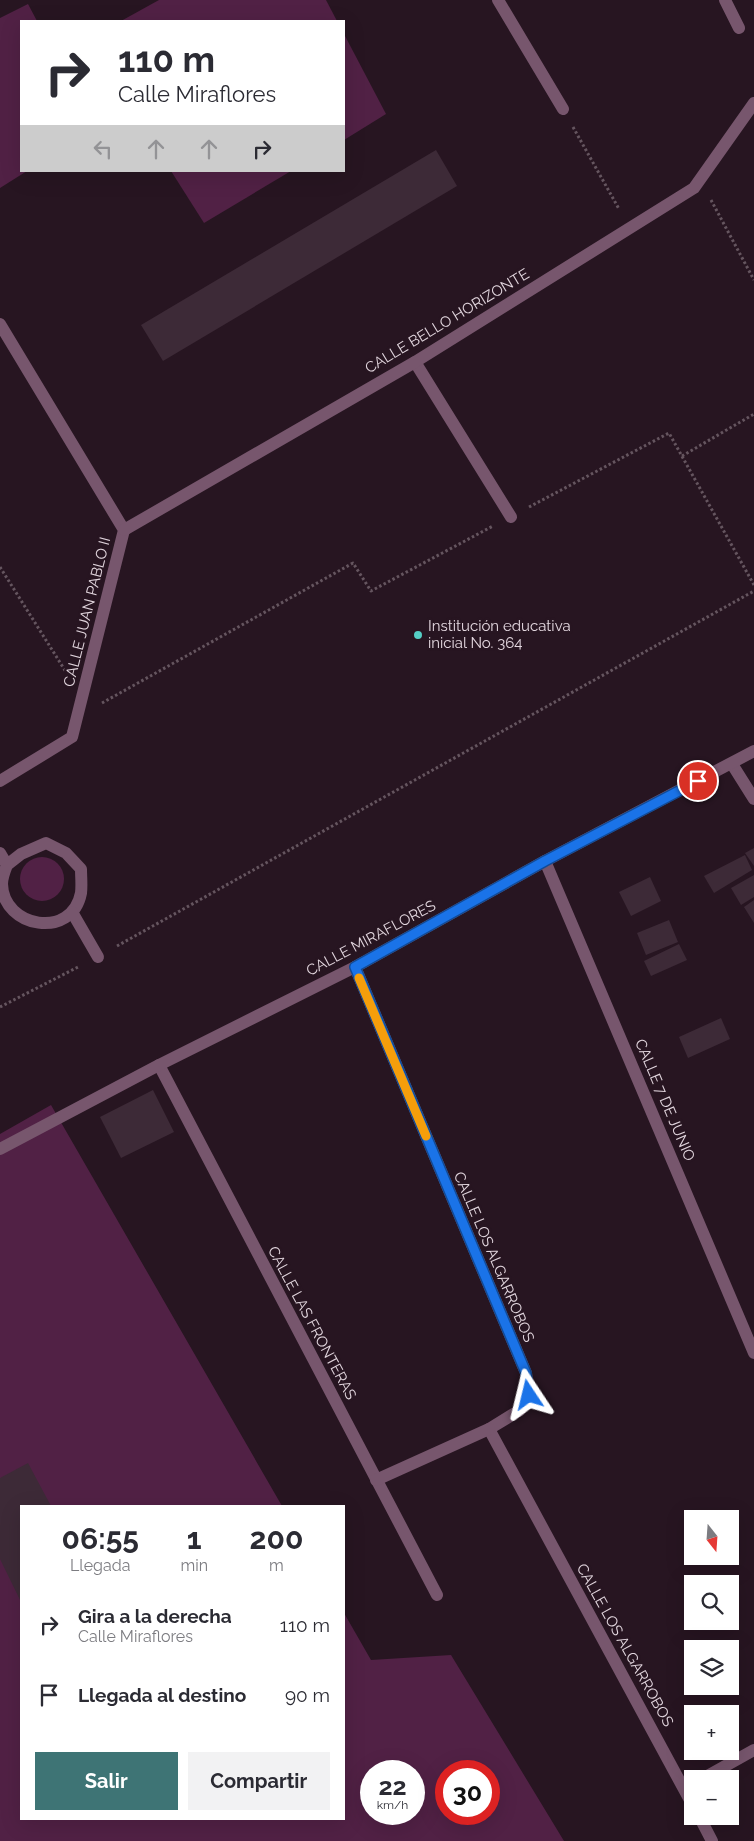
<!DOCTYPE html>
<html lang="es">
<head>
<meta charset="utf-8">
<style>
	body { margin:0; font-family:Raleway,sans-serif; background:#f2f2f3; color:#2b2b33; height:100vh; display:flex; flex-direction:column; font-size:19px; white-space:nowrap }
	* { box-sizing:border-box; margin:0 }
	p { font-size:16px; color:#7c7c81 }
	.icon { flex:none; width:28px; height:28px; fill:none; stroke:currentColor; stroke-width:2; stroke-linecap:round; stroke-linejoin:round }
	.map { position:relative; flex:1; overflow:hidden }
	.drawer { position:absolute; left:20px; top:1505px; width:325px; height:315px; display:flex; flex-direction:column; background:#fff; border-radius:0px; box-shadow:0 5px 20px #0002 }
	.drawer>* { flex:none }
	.hud { position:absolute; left:20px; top:20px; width:325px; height:152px; border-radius:0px; box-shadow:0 5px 20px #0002; background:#fff; color:#2b2b33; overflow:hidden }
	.needle { width:32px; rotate:163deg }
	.controls { position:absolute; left:684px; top:1510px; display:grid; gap:10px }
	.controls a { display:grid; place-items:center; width:55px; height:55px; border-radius:0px; background:#fff; box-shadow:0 5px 20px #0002; font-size:25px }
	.speed { position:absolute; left:360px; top:1760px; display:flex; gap:10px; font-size:25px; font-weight:700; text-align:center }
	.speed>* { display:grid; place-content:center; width:65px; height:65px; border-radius:50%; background:#fff; box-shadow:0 5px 20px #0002; line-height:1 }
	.speed small { font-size:12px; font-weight:400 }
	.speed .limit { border:8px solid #d22; background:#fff; color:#111 }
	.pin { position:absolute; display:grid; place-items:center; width:42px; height:42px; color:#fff; margin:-21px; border:2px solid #fff; border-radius:50%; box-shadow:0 1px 5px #0007 }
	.me { position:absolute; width:55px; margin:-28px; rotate:350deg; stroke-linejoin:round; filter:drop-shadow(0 0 4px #0008) }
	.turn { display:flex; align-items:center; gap:18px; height:105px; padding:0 15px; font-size:22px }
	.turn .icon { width:65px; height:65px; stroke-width:2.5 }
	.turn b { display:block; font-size:35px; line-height:42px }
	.lanes { display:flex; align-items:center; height:48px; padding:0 15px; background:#0003; justify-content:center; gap:25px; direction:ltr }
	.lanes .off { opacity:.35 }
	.eta { display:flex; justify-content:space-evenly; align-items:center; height:85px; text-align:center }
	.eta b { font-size:30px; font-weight:700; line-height:35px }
	.cta { display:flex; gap:10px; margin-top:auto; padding:10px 15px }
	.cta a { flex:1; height:58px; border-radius:0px; background:#3e7475; color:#fff; font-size:20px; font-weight:700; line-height:58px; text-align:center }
	.cta a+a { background:#f2f2f3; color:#2b2b33 }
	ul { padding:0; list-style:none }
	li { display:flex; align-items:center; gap:15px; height:70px; padding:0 15px }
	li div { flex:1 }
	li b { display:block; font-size:19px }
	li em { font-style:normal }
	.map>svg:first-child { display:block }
</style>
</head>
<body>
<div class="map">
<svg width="754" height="1841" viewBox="0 0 754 1841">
	<rect width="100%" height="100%" fill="#271521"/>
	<g fill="#512145" fill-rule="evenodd">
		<path d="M159 0H326L337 21H121Z"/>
		<path d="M28 4 37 21H21V171H27L0 188V18Z"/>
		<path d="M344 34 386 114 344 140Z"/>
		<path d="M171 171H291L204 223Z"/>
		<circle cx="42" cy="879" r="22"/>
		<path d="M51 1105 282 1506H21V1819H344V1613L371 1660 451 1655 564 1841H0V1134ZM371 1771H414V1814H371ZM446 1771H489V1814H446Z"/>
	</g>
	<g fill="#3d2a37">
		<path d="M436 150 457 186 163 361 141 325Z"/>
		<path d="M754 848V866L745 853Z"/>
		<path d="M745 855 752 870 714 893 704 876Z"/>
		<path d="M754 875V897L741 905 731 888Z"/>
		<path d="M650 877 661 901 631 916 619 892Z"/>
		<path d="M754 900V923L744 907Z"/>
		<path d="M669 920 678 942 646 955 637 933Z"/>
		<path d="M679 944 687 960 651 976 644 961Z"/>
		<path d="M721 1018 730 1039 688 1058 679 1037Z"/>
		<path d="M153 1090 174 1132 121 1158 100 1117Z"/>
		<path d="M28 1463 51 1506H21V1602L0 1559V1478Z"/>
	</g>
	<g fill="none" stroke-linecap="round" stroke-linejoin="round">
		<g stroke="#65555f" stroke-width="3" stroke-dasharray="2.5 2.5" stroke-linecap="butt">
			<path d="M573 127 619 209"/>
			<path d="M711 200 754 280"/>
			<path d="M682 456 754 414"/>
			<path d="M529 507 669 433 754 585"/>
			<path d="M0 567 66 672"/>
			<path d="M102 703 353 563 371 591 493 526"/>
			<path d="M117 946 754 591"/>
			<path d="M0 1007 80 966"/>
		</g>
		<g stroke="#77566d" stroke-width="12">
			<path d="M498 0 563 109"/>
			<path d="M725 0 739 28"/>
			<path d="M0 324 124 530 72 737 0 781"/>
			<path d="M415 362 511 517"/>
			<path d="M124 530 415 362 694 188 754 103"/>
			<path d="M732 764 754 799"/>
			<path d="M0 853 7 865C5 870 2 878 2 884 3 928 72 940 81 893 82 885 81 877 81 869L66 853 46 843 21 854 7 865"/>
			<path d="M545 861 754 1353"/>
			<path d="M72 912 98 957"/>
			<path d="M355 967 526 1373 529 1395 520 1410 489 1429 692 1804"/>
			<path d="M159 1065 437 1595"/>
			<path d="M0 1149 159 1065 355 967 545 861 754 751"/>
			<path d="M376 1480 489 1429"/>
			<path d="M702 1779 754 1750"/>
			<path d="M699 1816 712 1841"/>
		</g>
	</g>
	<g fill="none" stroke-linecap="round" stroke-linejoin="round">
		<g stroke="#114b97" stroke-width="12">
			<path id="route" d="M529 1395 526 1373 355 967 545 861 698 781"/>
		</g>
		<use href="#route" stroke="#1a73e8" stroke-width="9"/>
		<path stroke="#f59e0b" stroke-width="9" d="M359 978 426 1136"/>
	</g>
	<circle fill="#55cec5" stroke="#271521" stroke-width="2" cx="418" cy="635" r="5"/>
	<g text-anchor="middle" stroke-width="5" stroke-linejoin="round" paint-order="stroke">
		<g font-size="15" fill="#e3d7df" stroke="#271521">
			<text transform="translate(447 321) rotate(-31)" y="5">CALLE BELLO HORIZONTE</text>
			<text transform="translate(87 612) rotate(-76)" y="5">CALLE JUAN PABLO II</text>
			<text transform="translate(371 938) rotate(-28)" y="5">CALLE MIRAFLORES</text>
			<text transform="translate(665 1100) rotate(67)" y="5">CALLE 7 DE JUNIO</text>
			<text transform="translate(494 1257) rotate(67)" y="5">CALLE LOS ALGARROBOS</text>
			<text transform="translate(312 1323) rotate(62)" y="5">CALLE LAS FRONTERAS</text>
			<text transform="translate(625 1645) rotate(61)" y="5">CALLE LOS ALGARROBOS</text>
		</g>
		<g font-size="15" fill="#e3d7df" stroke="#271521" text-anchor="start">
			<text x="428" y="631">Institución educativa<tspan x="428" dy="17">inicial No. 364</tspan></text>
		</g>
	</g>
</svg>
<div class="controls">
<a><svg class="needle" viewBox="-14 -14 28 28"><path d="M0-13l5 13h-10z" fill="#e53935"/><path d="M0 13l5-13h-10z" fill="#7c7c81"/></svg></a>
<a><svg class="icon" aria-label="search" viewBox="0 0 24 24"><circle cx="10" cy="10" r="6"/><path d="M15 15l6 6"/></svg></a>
<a><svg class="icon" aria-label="layers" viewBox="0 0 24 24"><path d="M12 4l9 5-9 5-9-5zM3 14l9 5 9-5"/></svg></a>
<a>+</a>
<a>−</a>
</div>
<div class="speed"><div>22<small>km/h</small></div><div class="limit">30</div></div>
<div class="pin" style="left:698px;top:781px;background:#d93025"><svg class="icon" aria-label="arrive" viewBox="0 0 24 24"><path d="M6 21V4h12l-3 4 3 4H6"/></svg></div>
<svg class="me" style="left:529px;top:1395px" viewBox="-20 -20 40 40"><path d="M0-17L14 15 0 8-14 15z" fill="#1a73e8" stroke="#fff" stroke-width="4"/></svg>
<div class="hud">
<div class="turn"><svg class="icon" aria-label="right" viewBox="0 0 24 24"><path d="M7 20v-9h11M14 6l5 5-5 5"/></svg><div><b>110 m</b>Calle Miraflores</div></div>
<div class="lanes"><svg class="icon off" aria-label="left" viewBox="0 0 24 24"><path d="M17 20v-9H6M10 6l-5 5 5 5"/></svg><svg class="icon off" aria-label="ahead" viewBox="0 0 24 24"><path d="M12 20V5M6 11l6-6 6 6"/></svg><svg class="icon off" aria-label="ahead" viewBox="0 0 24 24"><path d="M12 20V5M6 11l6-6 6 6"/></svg><svg class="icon" aria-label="right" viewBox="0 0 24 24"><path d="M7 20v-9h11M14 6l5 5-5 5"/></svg></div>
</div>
<section class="drawer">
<div class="eta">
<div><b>06:55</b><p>Llegada</p></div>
<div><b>1</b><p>min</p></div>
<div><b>200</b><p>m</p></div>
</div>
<ul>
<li><svg class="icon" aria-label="right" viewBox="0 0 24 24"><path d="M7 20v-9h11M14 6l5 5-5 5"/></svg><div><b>Gira a la derecha</b><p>Calle Miraflores</p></div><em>110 m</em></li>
<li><svg class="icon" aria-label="arrive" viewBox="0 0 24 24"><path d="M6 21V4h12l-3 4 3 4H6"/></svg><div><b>Llegada al destino</b></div><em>90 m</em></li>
</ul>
<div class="cta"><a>Salir</a><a>Compartir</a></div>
</section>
</div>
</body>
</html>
